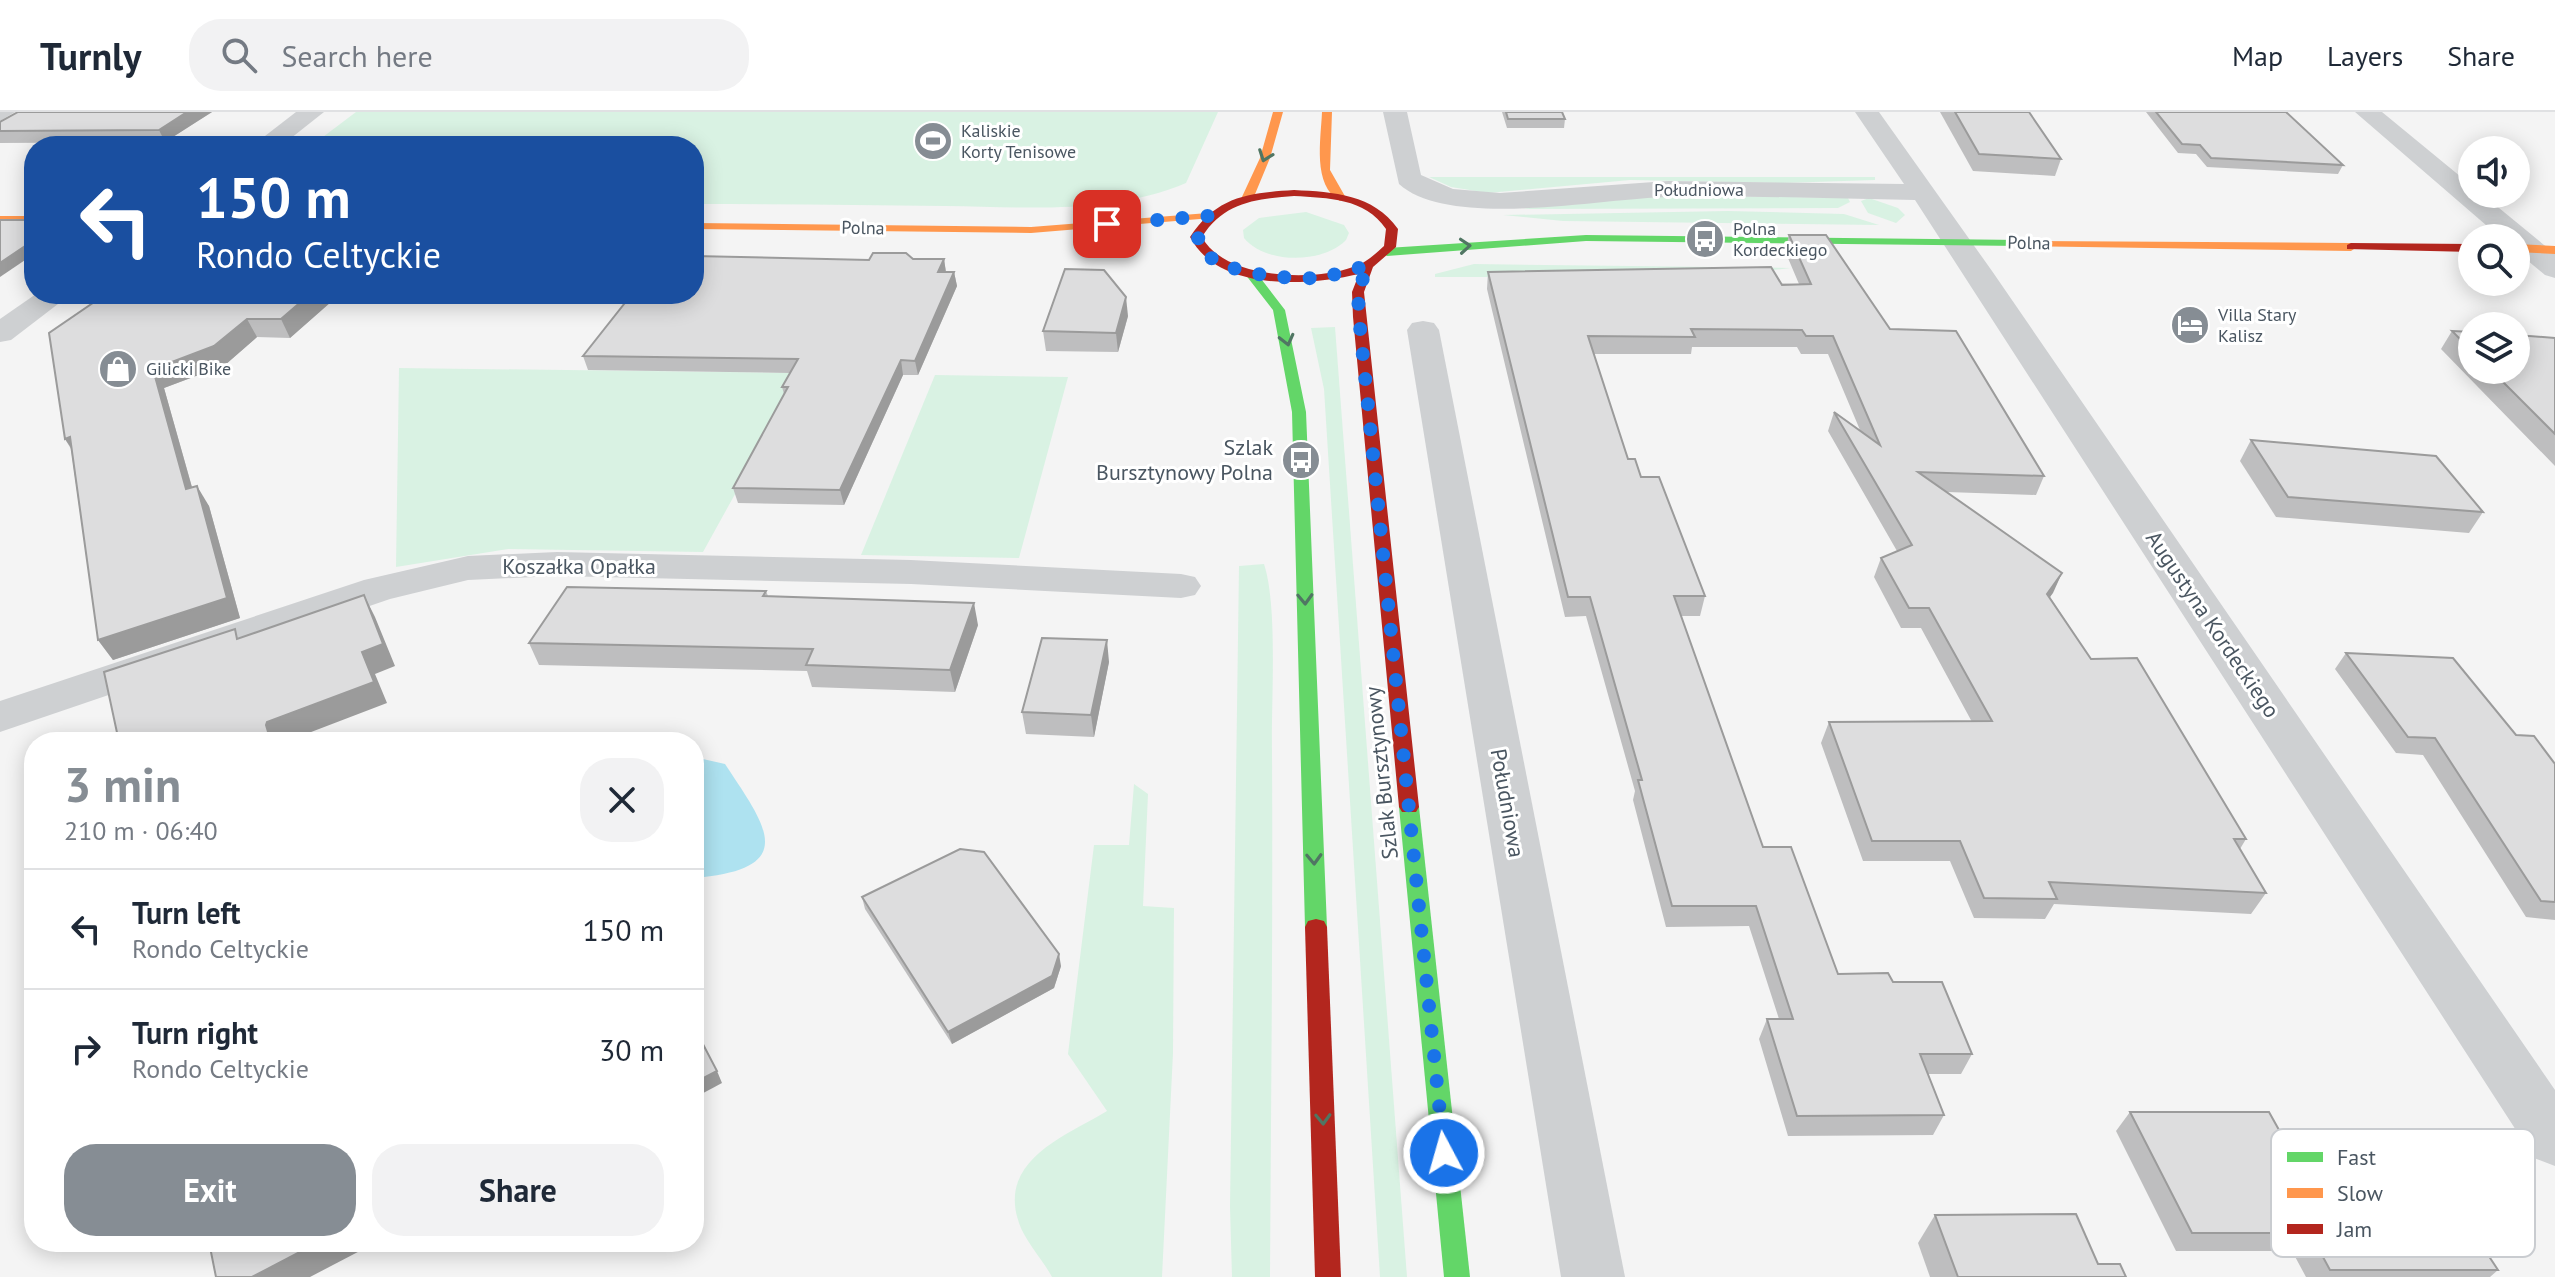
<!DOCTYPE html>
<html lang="en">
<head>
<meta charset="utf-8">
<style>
	body { margin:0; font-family:"PT Sans",sans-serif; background:#f2f2f3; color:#1f2937; height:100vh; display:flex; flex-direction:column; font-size:30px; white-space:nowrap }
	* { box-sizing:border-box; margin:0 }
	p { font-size:26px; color:#747a83 }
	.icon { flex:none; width:44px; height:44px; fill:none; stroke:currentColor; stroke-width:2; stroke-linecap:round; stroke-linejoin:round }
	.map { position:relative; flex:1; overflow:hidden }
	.details { position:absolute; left:24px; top:620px; width:680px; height:520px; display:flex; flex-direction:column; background:#fff; border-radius:32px; box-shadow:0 4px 20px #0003 }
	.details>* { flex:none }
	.hud { position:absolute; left:24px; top:24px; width:680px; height:168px; border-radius:32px; box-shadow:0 4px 20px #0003; background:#1a4fa0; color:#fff; overflow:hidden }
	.tools { position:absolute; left:2458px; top:24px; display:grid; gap:16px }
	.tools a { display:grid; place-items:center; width:72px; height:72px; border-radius:50%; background:#fff; box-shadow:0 4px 20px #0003; font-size:40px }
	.pin { position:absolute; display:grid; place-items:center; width:68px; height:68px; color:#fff; margin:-34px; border-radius:16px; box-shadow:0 4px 12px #0006 }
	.me { position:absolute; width:88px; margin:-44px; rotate:354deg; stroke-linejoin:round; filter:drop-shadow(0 0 6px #0008) }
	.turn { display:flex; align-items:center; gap:28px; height:168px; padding:0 40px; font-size:36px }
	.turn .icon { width:104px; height:104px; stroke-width:2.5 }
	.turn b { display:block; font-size:56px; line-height:68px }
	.round { display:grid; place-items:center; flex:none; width:84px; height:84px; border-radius:32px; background:#f2f2f3 }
	.headline { display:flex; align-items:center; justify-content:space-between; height:136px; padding:0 40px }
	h1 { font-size:48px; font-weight:700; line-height:60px; color:#868d94 }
	.button { display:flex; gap:16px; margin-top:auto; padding:16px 40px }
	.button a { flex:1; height:92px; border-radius:32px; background:#868d94; color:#fff; font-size:32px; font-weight:700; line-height:92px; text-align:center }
	.button a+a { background:#f2f2f3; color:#1f2937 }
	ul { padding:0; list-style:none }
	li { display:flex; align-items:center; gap:24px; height:120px; padding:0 40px; border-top:2px solid #e0e1e3 }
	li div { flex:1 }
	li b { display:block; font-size:30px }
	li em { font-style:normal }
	header { display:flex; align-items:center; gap:48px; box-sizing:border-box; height:112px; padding:0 40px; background:#fff; border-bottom:2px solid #e0e1e3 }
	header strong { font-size:38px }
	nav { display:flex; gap:44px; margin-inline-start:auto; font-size:28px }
	.search { width:560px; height:72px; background:#f2f2f3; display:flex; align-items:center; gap:20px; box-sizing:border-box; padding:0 28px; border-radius:32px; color:#747a83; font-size:30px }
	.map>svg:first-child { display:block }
</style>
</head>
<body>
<header>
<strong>Turnly</strong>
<div class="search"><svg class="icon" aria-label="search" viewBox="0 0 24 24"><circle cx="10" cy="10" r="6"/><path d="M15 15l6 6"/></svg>Search here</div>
<nav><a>Map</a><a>Layers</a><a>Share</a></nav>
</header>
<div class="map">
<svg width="2555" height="1165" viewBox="0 0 2555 1165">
	<rect width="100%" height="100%" fill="#f4f4f4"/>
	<g fill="#d9f2e3">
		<path d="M356 0H1218L1186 71C1110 103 1025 95 945 94 861 93 778 92 694 92V34H311Z"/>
		<path d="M1429 65H1875V68L1782 71 1630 68 1488 81 1451 75Z"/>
		<path d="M1725 84 1848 86 1850 90 1838 96 1523 97 1601 86Z"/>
		<path d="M1869 86 1898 96 1905 103 1896 111 1868 101 1861 89Z"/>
		<path d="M1728 99 1844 102 1879 113 1563 109 1503 103Z"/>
		<path d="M1306 100 1344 113 1349 121 1346 128C1323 152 1265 152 1244 126L1243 118 1259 106Z"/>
		<path d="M1474 152 1791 156 1706 165H1435V162Z"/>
		<path d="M1335 215 1407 1165H1380L1324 277 1311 216Z"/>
		<path d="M399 256 802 261 703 440 508 437 396 455Z"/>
		<path d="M935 263 1068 265 1019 446 861 443Z"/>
		<path d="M1264 452C1278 494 1271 590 1272 639 1273 814 1271 990 1270 1165H1232L1230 1095 1239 454Z"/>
		<path d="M1134 672 1148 682 1143 794 1174 796 1173 941 1162 1165H1052C1043 1148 1025 1129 1019 1111 997 1048 1066 1024 1107 999L1068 942 1094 733H1129Z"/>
	</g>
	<path fill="#aee2f0" d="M694 645 725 652C766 714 801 757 694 766Z"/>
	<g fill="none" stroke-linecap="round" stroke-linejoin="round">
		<g fill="#ced0d2" fill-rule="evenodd">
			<path d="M0 0H15L0 9Z"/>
			<path d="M296 0H324L281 34H252Z"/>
			<path d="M1383 0H1407L1421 63 1453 77 1500 81 1668 69 1904 72 1855 0H1879L1992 159 2555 978V1054L2534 1046 1915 88C1833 87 1751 83 1669 85 1602 86 1450 118 1399 72Z"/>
			<path d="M2355 0H2382L2472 74V82H2482L2555 142V166L2545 163 2516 139V126H2501Z"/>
			<path d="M36 182H71L11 228 0 230V207Z"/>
			<path d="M1423 209 1434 211 1439 218 1625 1165H1561L1407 218 1412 211Z"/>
			<path d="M557 440 911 448 1181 462 1195 465 1201 474 1195 483 1181 486 911 472 557 464 468 468 390 487 0 620V589L364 468 468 444Z"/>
		</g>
		<g fill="#63d668" fill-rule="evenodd">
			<path d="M1586 123 2022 128 2028 131 2022 134 1586 129 1387 144 1381 140 1387 136Z"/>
			<path d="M1247 159H1255L1285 198 1306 300 1327 815 1324 821 1316 823 1308 821 1305 815 1292 300 1273 198 1245 162Z"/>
			<path d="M1409 688 1416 690 1419 695 1470 1165H1444L1399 695 1402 690Z"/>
		</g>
		<g fill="#ff974d" fill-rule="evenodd">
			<path d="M1273 0H1283L1270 46 1253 87 1243 89 1241 87 1260 46Z"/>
			<path d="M1322 0H1332L1330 58 1346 86 1340 89C1312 73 1321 27 1322 0Z"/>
			<path d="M1208 101 1212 102V106L1031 121 694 117V111L1031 115Z"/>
			<rect x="0" y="104" width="34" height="6"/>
			<path d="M2018 129 2351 131 2357 135 2351 139 2022 134 2018 133Z"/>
			<path d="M2516 132 2555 134V142L2516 140Z"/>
		</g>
		<g fill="#b3261e" fill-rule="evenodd">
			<path d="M1294 78C1334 80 1373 82 1398 117L1396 135 1373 155 1364 180 1419 695 1416 700H1402L1399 695 1353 205 1352 180 1359 162C1307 174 1219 180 1190 125 1217 84 1248 81 1294 78ZM1294 84C1328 86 1365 86 1386 117L1384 134C1374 143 1366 151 1353 155 1313 170 1224 167 1202 125 1224 90 1256 87 1294 84Z"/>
			<path d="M2351 131 2472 132V140L2347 137V133Z"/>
			<path d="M1316 807 1324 809 1327 815 1341 1165H1315L1305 815 1308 809Z"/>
		</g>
	</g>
	<g fill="#bebebf">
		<path d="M18 0H212L165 30 0 31V10Z"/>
		<path d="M1502 0H1562L1565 7 1564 16H1507Z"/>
		<path d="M1940 0H2029L2061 47 2055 64 1973 59Z"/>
		<path d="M2146 0H2286L2343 53 2338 62 2207 55 2196 42 2178 41Z"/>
		<path d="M1789 123 2044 364 2036 383 1947 380 2062 461 2050 485 2091 547 2246 727 2240 737 2266 781 2251 802 2054 792 2045 807 1974 806 1950 749H1863L1821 631 1829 610H1972L1921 516H1901L1874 465 1881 446 1897 439 1828 319 1834 300 1860 318 1828 242H1801L1797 235H1692L1691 242H1594L1628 347 1641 365 1705 484 1700 504H1681L1763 735 1838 862 1893 870 1972 942 1961 962H1928L1944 1003 1933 1023 1788 1024 1759 927 1767 907H1779L1749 814 1666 815 1633 688 1635 679 1586 504 1565 505 1487 177 1488 160 1799 172 1785 139Z"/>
		<path d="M913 147H944L946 160H954L957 174 918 263H903L844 393 738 391 733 376 784 282 782 275 790 261 588 258 583 244 869 148Z"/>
		<path d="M106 182H340L290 226 257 225 225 253 164 276 192 375 209 394 240 506 113 548 98 528 71 337 65 327Z"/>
		<path d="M1128 204 1118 240 1046 239 1043 219Z"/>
		<path d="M2452 219 2472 220V258H2516L2555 226V354L2441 237Z"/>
		<path d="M2251 328 2483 400 2469 421 2276 405 2240 349Z"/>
		<path d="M766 479 768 484 978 513 955 580 812 575 807 559 539 553 529 531Z"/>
		<path d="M2346 541 2516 623 2555 652V808L2526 805 2423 643 2396 641 2335 557Z"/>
		<path d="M1109 550 1094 625 1026 622 1022 600Z"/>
		<path d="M862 785 1061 854 1054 876 952 932 865 797Z"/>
		<path d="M2130 1000 2303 1061 2498 1158 2490 1165H2306L2292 1139H2176L2116 1019Z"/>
		<path d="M1935 1103 2098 1152 2126 1165H1930L1918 1131Z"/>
	</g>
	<g fill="#9b9b9b">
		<path d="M187 0H212L165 30 159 18Z"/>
		<path d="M34 128V142L0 165V151Z"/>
		<path d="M944 147 946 161 938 160Z"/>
		<path d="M954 160 957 174 918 263 915 249Z"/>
		<path d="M310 182H340L290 226 281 207Z"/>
		<path d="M1126 185 1128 204 1118 240 1116 221Z"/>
		<path d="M247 207 257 225 225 253 164 276 198 397 186 377 153 257Z"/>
		<path d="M901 248 903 263 844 393 840 378Z"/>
		<path d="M70 325 78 346 65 327Z"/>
		<path d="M197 374 209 394 240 506 113 548 98 528Z"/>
		<path d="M2062 461 2053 481 2038 501 2047 482Z"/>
		<path d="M364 483 375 505 395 554 375 562 387 591 285 630H271L266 613 267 610 362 540Z"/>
		<path d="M974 491 978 513 955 580 950 558Z"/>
		<path d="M1107 528 1109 550 1094 625 1091 603Z"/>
		<path d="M1059 842 1061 854 1054 876 952 932 948 920Z"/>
		<path d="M717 959 722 971 694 986V971Z"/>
		<path d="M319 1130H377L310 1165H252Z"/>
	</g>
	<g fill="#ddddde" stroke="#9b9b9b" stroke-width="2">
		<path d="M18 0H187L159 18 0 19V10Z"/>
		<path d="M1506 0H1562L1565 7H1508Z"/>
		<path d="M1955 0H2029L2061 47 1979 42Z"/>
		<path d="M2156 0H2286L2343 53 2211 46 2200 33 2182 32Z"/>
		<path d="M0 108H30L34 114V128L0 151Z"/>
		<path d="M1789 123H1826L1890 217 1956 219 2044 364 1918 360 2062 461 2047 482 2091 547 2137 546 2246 727H2234L2266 781 2049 770 2057 787 1984 786 1960 729H1872L1829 610 1992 609 1929 496H1909L1881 446 1912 433 1834 300 1880 333 1833 224H1806L1802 218 1691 217 1695 225 1588 224 1628 347H1635L1641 365H1659L1705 484H1674L1763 735H1791L1838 862 1888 861 1893 870H1942L1972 942H1920L1944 1003 1797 1004 1767 907H1793L1756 794H1672L1638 668H1642L1590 485H1568L1488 160 1771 155 1782 173 1811 172Z"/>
		<path d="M873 141H906L913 147H944L938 160H954L915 249 901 248 840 378 733 376 788 275H782L798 247 583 244 632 182H694V144L869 148Z"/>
		<path d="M1065 157 1104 158 1126 185 1116 221 1043 219Z"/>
		<path d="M106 182H310L281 207H247L214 234 153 257 186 377 197 374 227 486 98 528 70 325 65 327 49 221Z"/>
		<path d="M2452 219 2472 220V239Z"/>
		<path d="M2516 223 2555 226V322L2491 258H2516Z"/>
		<path d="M2251 328 2436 344 2483 400 2288 385Z"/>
		<path d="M567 475 766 479 763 484 974 491 950 558 806 553 813 537 529 531Z"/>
		<path d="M364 483 383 532 362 540 374 570 267 610 266 613 271 630H119L104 560 235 517 237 527Z"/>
		<path d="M1042 526 1107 528 1091 603 1022 600Z"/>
		<path d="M2346 541 2453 546 2516 623 2534 624 2555 652V790L2541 789 2435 626 2408 625Z"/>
		<path d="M960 737 984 740 1059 842 1052 864 948 920 862 785Z"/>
		<path d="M694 915 717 959 694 971Z"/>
		<path d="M2130 1000H2269L2303 1061H2434L2498 1158H2330L2310 1121H2192Z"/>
		<path d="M2076 1102 2098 1152H2120L2126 1165H1958L1935 1103Z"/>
		<path d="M209 1130H319L252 1165H216Z"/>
	</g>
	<defs><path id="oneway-chevron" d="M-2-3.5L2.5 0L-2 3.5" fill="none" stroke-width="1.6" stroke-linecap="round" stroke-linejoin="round" transform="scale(2)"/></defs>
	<g stroke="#507663">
		<use href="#oneway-chevron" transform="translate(1265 44) rotate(110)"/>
		<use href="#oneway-chevron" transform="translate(1465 134) rotate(-4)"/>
		<use href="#oneway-chevron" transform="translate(1287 228) rotate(76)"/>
		<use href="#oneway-chevron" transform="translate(1305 487) rotate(88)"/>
		<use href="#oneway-chevron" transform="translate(1314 747) rotate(88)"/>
		<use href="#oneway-chevron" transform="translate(1323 1007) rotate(88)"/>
	</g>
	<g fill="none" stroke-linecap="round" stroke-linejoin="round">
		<path stroke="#1a73e8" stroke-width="14" stroke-dasharray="0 25.2" d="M1107 112 1208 104C1164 157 1281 168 1313 166 1332 164 1350 159 1368 153L1358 180 1359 205 1444 1041"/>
	</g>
	<defs>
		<g id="stadium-disc" transform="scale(2)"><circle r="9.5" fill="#868d94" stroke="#fff"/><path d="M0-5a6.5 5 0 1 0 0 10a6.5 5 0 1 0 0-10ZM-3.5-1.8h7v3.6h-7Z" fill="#fff"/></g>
		<g id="bus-disc" transform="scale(2)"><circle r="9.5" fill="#868d94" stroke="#fff"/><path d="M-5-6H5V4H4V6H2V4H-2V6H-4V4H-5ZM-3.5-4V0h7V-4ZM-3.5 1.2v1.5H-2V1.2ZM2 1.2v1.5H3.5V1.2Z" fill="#fff"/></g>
		<g id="hotel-disc" transform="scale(2)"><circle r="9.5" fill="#868d94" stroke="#fff"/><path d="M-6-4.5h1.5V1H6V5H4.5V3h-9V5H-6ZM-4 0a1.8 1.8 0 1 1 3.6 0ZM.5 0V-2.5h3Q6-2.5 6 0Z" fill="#fff"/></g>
		<g id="shop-disc" transform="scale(2)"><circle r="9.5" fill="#868d94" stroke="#fff"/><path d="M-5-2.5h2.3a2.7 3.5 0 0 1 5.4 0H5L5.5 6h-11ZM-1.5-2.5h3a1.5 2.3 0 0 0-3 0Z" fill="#fff"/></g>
	</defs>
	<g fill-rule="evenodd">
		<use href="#stadium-disc" x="933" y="29"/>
		<use href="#bus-disc" x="1705" y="127"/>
		<use href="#hotel-disc" x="2190" y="213"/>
		<use href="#shop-disc" x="118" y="257"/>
		<use href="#bus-disc" x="1301" y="348"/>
	</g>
	<g text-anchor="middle" stroke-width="6" stroke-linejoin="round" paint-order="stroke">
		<g font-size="18" fill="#4a5661" stroke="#fff" text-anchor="start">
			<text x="961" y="25">Kaliskie<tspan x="961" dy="21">Korty Tenisowe</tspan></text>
			<text x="1733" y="123">Polna<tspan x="1733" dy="21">Kordeckiego</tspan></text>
			<text x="2218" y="209">Villa Stary<tspan x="2218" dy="21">Kalisz</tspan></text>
			<text x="146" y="263">Gilicki Bike</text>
		</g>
		<g font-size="18" fill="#4a5661" stroke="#fff">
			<text x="1699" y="84">Południowa</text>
			<text transform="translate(863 116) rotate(1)" y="6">Polna</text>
			<text transform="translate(2029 131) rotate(1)" y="6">Polna</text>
		</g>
		<g font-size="22" fill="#4a5661" stroke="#fff" text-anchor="end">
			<text x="1273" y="343">Szlak<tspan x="1273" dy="25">Bursztynowy Polna</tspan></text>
		</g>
		<g font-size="22" fill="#4a5661" stroke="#fff">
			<text x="579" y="462">Koszałka Opałka</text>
			<text transform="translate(2213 512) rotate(56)" y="8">Augustyna Kordeckiego</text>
			<text transform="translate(1381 661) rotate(-96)" y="8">Szlak Bursztynowy</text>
			<text transform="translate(1508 691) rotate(80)" y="8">Południowa</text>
		</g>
	</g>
	<rect x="2271" y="1017" width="264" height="128" rx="12" fill="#fff" stroke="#c9ccd0" stroke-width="2"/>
	<rect x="2287" y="1040" width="36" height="10" fill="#63d668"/>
	<rect x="2287" y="1076" width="36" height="10" fill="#ff974d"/>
	<rect x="2287" y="1112" width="36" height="10" fill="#b3261e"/>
	<g font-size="22" fill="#4a5661">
		<text x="2337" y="1053">Fast</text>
		<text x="2337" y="1089">Slow</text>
		<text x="2337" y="1125">Jam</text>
	</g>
</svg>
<div class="tools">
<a><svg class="icon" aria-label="sound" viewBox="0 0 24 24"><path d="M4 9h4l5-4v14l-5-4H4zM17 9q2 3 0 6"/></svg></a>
<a><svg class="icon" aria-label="search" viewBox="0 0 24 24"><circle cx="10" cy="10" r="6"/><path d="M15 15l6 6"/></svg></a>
<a><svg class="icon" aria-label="layers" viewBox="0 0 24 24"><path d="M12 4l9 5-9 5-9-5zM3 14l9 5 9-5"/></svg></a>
</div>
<div class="pin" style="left:1107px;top:112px;background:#d93025"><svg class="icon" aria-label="arrive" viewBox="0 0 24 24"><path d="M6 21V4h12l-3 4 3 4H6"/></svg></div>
<svg class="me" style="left:1444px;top:1041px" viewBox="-20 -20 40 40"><circle r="17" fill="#1a73e8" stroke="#fff" stroke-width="3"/><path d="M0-11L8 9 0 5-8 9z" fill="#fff"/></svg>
<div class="hud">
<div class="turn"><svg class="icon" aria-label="left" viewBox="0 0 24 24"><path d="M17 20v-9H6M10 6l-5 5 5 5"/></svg><div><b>150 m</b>Rondo Celtyckie</div></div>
</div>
<section class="details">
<div class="headline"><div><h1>3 min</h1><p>210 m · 06:40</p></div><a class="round"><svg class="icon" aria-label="close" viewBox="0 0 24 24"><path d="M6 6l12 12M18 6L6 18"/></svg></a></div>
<ul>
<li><svg class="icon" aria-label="left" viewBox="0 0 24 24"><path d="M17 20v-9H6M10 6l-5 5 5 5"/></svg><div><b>Turn left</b><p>Rondo Celtyckie</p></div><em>150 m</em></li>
<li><svg class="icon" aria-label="right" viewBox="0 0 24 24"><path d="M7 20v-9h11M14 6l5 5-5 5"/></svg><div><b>Turn right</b><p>Rondo Celtyckie</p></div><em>30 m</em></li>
</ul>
<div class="button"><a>Exit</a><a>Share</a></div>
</section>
</div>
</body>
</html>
